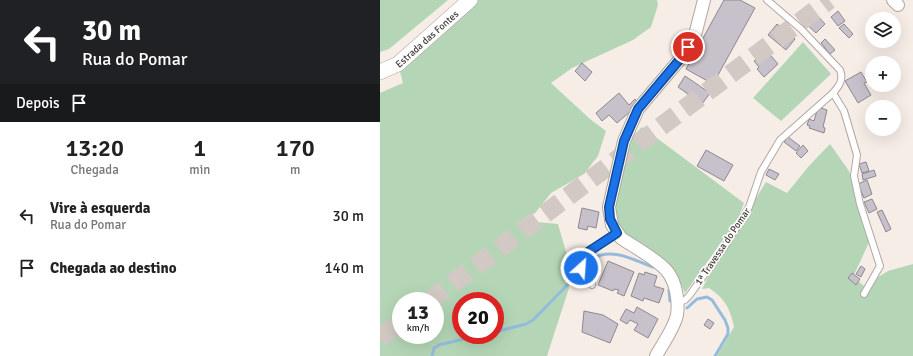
<!DOCTYPE html>
<html lang="pt">
<head>
<meta charset="utf-8">
<style>
	body { margin:0; font-family:Signika,sans-serif; background:#f6f6f6; color:#222; height:100vh; display:flex; flex-direction:column; font-size:15px; white-space:nowrap }
	* { box-sizing:border-box; margin:0 }
	p { font-size:13px; color:#767676 }
	.icon { flex:none; width:22px; height:22px; fill:none; stroke:currentColor; stroke-width:2; stroke-linecap:round; stroke-linejoin:round }
	.map { position:relative; flex:1; overflow:hidden }
	.panel { display:flex; flex-direction:column; background:#fff; width:380px }
	.panel>* { flex:none }
	.top-card { background:#202124; color:#fff; overflow:hidden }
	.fabs { position:absolute; left:485px; top:12px; display:grid; gap:8px }
	.fabs a { display:grid; place-items:center; width:36px; height:36px; border-radius:50%; background:#fff; box-shadow:0 4px 16px #0002; font-size:20px }
	.speed { position:absolute; left:12px; top:292px; display:flex; gap:8px; font-size:20px; font-weight:700; text-align:center }
	.speed>* { display:grid; place-content:center; width:52px; height:52px; border-radius:50%; background:#fff; box-shadow:0 4px 16px #0002; line-height:1 }
	.speed small { font-size:10px; font-weight:400 }
	.speed .limit { border:6px solid #d22; background:#fff; color:#111 }
	.pin { position:absolute; display:grid; place-items:center; width:34px; height:34px; color:#fff; margin:-17px; border:2px solid #fff; border-radius:50%; box-shadow:0 1px 4px #0007 }
	.me { position:absolute; width:44px; margin:-22px; rotate:26deg; stroke-linejoin:round; filter:drop-shadow(0 0 3px #0008) }
	.turn { display:flex; align-items:center; gap:14px; height:84px; padding:0 16px; font-size:18px }
	.turn .icon { width:52px; height:52px; stroke-width:2.5 }
	.turn b { display:block; font-size:28px; line-height:34px }
	.then { display:flex; align-items:center; height:38px; padding:0 16px; background:#0003; gap:8px; font-size:15px }
	.eta { display:flex; justify-content:space-evenly; align-items:center; height:68px; text-align:center }
	.eta b { font-size:24px; font-weight:600; line-height:28px }
	ul { padding:0; list-style:none }
	li { display:flex; align-items:center; gap:12px; height:52px; padding:0 16px }
	li div { flex:1 }
	li b { display:block; font-size:15px }
	li em { font-style:normal }
	main { display:flex; flex:1; min-height:0 }
	.map>svg:first-child { display:block }
</style>
</head>
<body>
<main>
<section class="panel">
<div class="top-card">
<div class="turn"><svg class="icon" aria-label="left" viewBox="0 0 24 24"><path d="M17 20v-9H6M10 6l-5 5 5 5"/></svg><div><b>30 m</b>Rua do Pomar</div></div>
<div class="then">Depois<svg class="icon" aria-label="arrive" viewBox="0 0 24 24"><path d="M6 21V4h12l-3 4 3 4H6"/></svg></div>
</div>
<div class="eta">
<div><b>13:20</b><p>Chegada</p></div>
<div><b>1</b><p>min</p></div>
<div><b>170</b><p>m</p></div>
</div>
<ul>
<li><svg class="icon" aria-label="left" viewBox="0 0 24 24"><path d="M17 20v-9H6M10 6l-5 5 5 5"/></svg><div><b>Vire à esquerda</b><p>Rua do Pomar</p></div><em>30 m</em></li>
<li><svg class="icon" aria-label="arrive" viewBox="0 0 24 24"><path d="M6 21V4h12l-3 4 3 4H6"/></svg><div><b>Chegada ao destino</b></div><em>140 m</em></li>
</ul>
</section>
<div class="map">
<svg width="533" height="356" viewBox="0 0 533 356">
	<rect width="100%" height="100%" fill="#f7ede7"/>
	<g fill="#b4d6b6" fill-rule="evenodd">
		<path d="M0 0H68L9 49 0 52Z"/>
		<path d="M90 0H277L278 5 271 27 253 40 192 68 171 83 210 119 226 131 218 156 204 174 171 193 156 212 145 221 178 224 186 252 189 288 167 356H0V93L23 83 18 64ZM21 301H55V335H21ZM81 301H115V335H81Z"/>
		<path d="M423 42 451 74 401 121 373 98Z"/>
		<path d="M262 127 364 203 358 219 305 293 298 277 286 261 245 235 239 225 235 210 236 190 253 136Z"/>
		<path d="M450 144 469 171 491 238 473 277 484 286 508 271 533 264V356H337L354 327C350 308 345 299 329 288L322 289 332 269 386 182 407 193 428 167Z"/>
	</g>
	<g fill="none" stroke-linecap="round" stroke-linejoin="round">
		<g stroke="#95bbdc" stroke-width="3">
			<path d="M205 267C208 264 211 260 214 258 232 247 256 261 273 267"/>
			<path d="M289 290 290 301"/>
			<path d="M307 308 317 299 327 297 332 300 345 320 348 328V334L335 356"/>
			<path d="M115 332 146 324 153 320 199 273"/>
			<path d="M52 356 54 348 59 345 100 335"/>
		</g>
	</g>
	<g fill="#c6c1ca" stroke="#8d8891">
		<path d="M344 0H360L375 8 333 84 306 69Z"/>
		<path d="M458 11 465 21 458 26 451 17Z"/>
		<path d="M435 13 445 24 436 33 423 21 430 14 432 16Z"/>
		<path d="M397 24 415 39 406 50 388 35Z"/>
		<path d="M464 24 473 34 469 38 459 28Z"/>
		<path d="M445 39 455 50 450 54 441 43Z"/>
		<path d="M386 50 398 64 384 77 377 69 379 67 374 61Z"/>
		<path d="M202 63 212 72 205 81 195 71Z"/>
		<path d="M481 72 487 82 484 83 491 95 478 103 465 81Z"/>
		<path d="M305 76 330 93 322 104 298 87Z"/>
		<path d="M239 93 249 105 255 99 259 104 237 123 229 115 222 121 216 113Z"/>
		<path d="M438 107 447 110 443 127 445 128 444 133 429 128 430 126 427 125 429 119 434 121Z"/>
		<path d="M408 137 420 146 416 151 404 142Z"/>
		<path d="M423 145 428 151 421 158 416 153Z"/>
		<path d="M326 150 353 165 344 181 317 166Z"/>
		<path d="M486 162 489 171 482 173 479 164Z"/>
		<path d="M389 169 399 174 395 180 386 175Z"/>
		<path d="M494 170 496 176 483 180 482 174Z"/>
		<path d="M487 180 492 194 484 198 478 184Z"/>
		<path d="M492 199 497 209 489 213 484 202Z"/>
		<path d="M202 208 219 212 216 228 208 226 207 230 198 228Z"/>
		<path d="M502 210 511 229 506 232 497 212Z"/>
		<path d="M228 261 254 272 244 296 237 293 239 290 234 289 233 291 218 285Z"/>
		<path d="M481 266 485 269 481 277 476 274Z"/>
		<path d="M265 272 277 276 274 286 284 289 279 303 264 298 263 301 251 296 259 273 264 275Z"/>
		<path d="M472 273 480 279 476 285 468 278Z"/>
		<path d="M257 307 278 319 268 338 254 330 258 324 250 320 247 324 240 320 246 309 254 313Z"/>
		<path d="M204 311 223 315 238 324 230 343 202 332Z"/>
		<path d="M328 319 334 323 330 329 324 325Z"/>
	</g>
	<g fill="none" stroke-linecap="round" stroke-linejoin="round">
		<g stroke="#d2c9c4" stroke-width="19" stroke-dasharray="19 10" stroke-linecap="butt">
			<path d="M49 301 449 0"/>
			<path d="M0 338 21 322"/>
		</g>
		<g stroke="#b1a7a2" stroke-width="8">
			<g id="service">
				<path d="M453 93 464 111 477 155 474 176 480 204 500 266 484 294"/>
				<path d="M212 285 201 267 202 263 207 252 237 233"/>
				<path d="M298 302 305 300 309 296 347 243 369 207 381 172 400 140 453 93C459 86 464 80 460 70L421 29 387 0"/>
			</g>
		</g>
		<g stroke="#b1a7a2" stroke-width="14">
			<g id="minor">
				<path d="M513 0 518 5"/>
				<path d="M276 356C283 343 294 329 297 315 299 301 296 282 287 271 277 259 254 247 241 238L232 225 229 207 244 141 258 109 301 58 315 35 324 0"/>
			</g>
		</g>
		<g stroke="#b1a7a2" stroke-width="16">
			<g id="tertiary">
				<path id="s1" d="M0 72 18 64 90 0"/>
			</g>
		</g>
		<use href="#service" stroke="#fff" stroke-width="6"/>
		<use href="#minor" stroke="#fff" stroke-width="12"/>
		<use href="#tertiary" stroke="#fff" stroke-width="15"/>
	</g>
	<g fill="none" stroke-linecap="round" stroke-linejoin="round">
		<g stroke="#114b97" stroke-width="10">
			<path id="route" d="M201 268 204 256 208 252 237 233 230 219 229 207 244 141 258 109 301 58 308 47"/>
		</g>
		<use href="#route" stroke="#1a73e8" stroke-width="7"/>
	</g>
	<g text-anchor="middle" stroke-width="3.5" stroke-linejoin="round" paint-order="stroke">
		<g font-size="10" fill="#3f3b39" stroke="#fefcfb">
			<text dy="4" stroke="none"><textPath href="#s1" startOffset="58">Estrada das Fontes</textPath></text>
			<text transform="translate(342 246) rotate(-56)" y="4">1ª Travessa do Pomar</text>
		</g>
	</g>
</svg>
<div class="fabs">
<a><svg class="icon" aria-label="layers" viewBox="0 0 24 24"><path d="M12 4l9 5-9 5-9-5zM3 14l9 5 9-5"/></svg></a>
<a>+</a>
<a>−</a>
</div>
<div class="speed"><div>13<small>km/h</small></div><div class="limit">20</div></div>
<div class="pin" style="left:308px;top:47px;background:#d93025"><svg class="icon" aria-label="arrive" viewBox="0 0 24 24"><path d="M6 21V4h12l-3 4 3 4H6"/></svg></div>
<svg class="me" style="left:201px;top:268px" viewBox="-20 -20 40 40"><circle r="17" fill="#1a73e8" stroke="#fff" stroke-width="3"/><path d="M0-11L8 9 0 5-8 9z" fill="#fff"/></svg>
</div>
</main>
</body>
</html>
